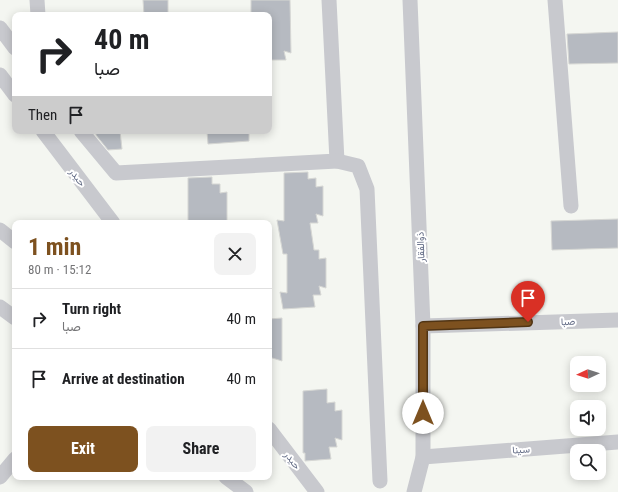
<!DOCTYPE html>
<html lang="en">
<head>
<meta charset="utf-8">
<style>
	body { margin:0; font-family:"Roboto Condensed",Vazirmatn,sans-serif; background:#f2f2f2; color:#202124; height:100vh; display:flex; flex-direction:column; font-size:15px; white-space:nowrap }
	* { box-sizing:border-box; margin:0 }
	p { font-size:13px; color:#757577 }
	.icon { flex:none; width:22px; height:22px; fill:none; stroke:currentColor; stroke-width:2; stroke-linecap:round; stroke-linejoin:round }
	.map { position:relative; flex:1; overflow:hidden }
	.side { position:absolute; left:12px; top:220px; width:260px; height:260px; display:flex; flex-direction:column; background:#fff; border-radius:8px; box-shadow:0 2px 10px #0003 }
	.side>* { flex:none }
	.hud { position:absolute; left:12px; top:12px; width:260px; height:122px; border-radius:8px; box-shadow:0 2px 10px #0003; background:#fff; color:#202124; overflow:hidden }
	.needle { width:26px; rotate:266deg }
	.controls { position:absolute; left:570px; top:356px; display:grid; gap:8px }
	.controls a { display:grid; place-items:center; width:36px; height:36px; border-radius:8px; background:#fff; box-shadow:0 2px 10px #0003; font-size:20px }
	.pin { position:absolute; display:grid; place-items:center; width:34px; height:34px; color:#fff; margin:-41px -17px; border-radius:50% 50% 50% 0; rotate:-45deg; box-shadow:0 0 4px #0007 }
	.pin .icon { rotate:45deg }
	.me { position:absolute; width:44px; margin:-22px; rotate:0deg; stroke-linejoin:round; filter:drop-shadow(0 0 3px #0008) }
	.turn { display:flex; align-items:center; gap:14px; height:84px; padding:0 16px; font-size:18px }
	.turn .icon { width:52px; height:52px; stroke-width:2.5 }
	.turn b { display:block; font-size:28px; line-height:34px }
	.then { display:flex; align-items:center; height:38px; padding:0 16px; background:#0003; gap:8px; font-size:15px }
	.round { display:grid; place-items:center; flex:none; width:42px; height:42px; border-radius:8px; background:#f2f2f2 }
	.head { display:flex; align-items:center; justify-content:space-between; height:68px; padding:0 16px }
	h1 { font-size:24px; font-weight:700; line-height:30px; color:#7d511f }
	.button { display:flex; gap:8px; margin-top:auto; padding:8px 16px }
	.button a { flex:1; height:46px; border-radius:8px; background:#7d511f; color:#fff; font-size:16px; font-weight:700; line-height:46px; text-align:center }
	.button a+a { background:#f2f2f2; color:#202124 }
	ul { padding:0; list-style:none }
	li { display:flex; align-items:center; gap:12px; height:60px; padding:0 16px; border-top:1px solid #e0e0e0 }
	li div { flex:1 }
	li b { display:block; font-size:15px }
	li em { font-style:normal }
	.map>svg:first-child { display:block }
</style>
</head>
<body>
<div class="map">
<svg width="618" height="492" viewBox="0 0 618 492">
	<rect width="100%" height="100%" fill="#f4f6f1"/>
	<g fill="#b6bac1" stroke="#d6d7d4">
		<path d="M143 0H168V15H144Z"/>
		<path d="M251 0H290L291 53 284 51 286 60H269V15H251Z"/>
		<path d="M618 32V63L569 64 567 34Z"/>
		<path d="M96 131H120L122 149 108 150 96 135Z"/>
		<path d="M207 131H249V141L208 144Z"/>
		<path d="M308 172V179L316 178V187L323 186V216L316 214 318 223H310L314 250H319V259L326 258V288L319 286 321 295H313L315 307 283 309 280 292 287 293V254H283L277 220 284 221V173Z"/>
		<path d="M212 177V184H220V193L227 192V223H188V178Z"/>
		<path d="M618 219V248L552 250 551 221Z"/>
		<path d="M282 318V361L269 357V319Z"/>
		<path d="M327 389V403L335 402V411L342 410V440L335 438 337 447H329L331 459 305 461V453H303V391Z"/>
	</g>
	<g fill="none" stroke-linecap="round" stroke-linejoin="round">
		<g stroke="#c8c9ce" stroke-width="15">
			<path d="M37 0 38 15"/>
			<path d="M410 0 423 326V457L414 492"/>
			<path d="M555 0 571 206"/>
			<path d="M0 28 15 48"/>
			<path d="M0 75 15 95"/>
			<path d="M43 131 113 223"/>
			<path d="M81 131 116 173 337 161 329 0"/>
			<path d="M337 161 358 166 367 189 380 481"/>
			<path d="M0 230 15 242"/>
			<path d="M0 307 15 318"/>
			<path d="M423 326 618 320"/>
			<path d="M269 429 317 492"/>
			<path d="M423 457 618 442"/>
			<path d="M0 477 15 459"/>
			<path d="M226 477 246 492"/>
		</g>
	</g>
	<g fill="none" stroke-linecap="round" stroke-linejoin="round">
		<g stroke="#513514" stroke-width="10">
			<path id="route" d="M423 413V326L528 322"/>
		</g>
		<use href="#route" stroke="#7d511f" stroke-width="7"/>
	</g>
	<g text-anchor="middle" stroke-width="4" stroke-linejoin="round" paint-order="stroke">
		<g font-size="10" fill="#626b85" stroke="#fff">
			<text transform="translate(78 177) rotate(53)" y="4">حیدر</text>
			<text transform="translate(420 247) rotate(-92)" y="4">ذوالفقار</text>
			<text transform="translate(568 321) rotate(-2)" y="4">صبا</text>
			<text transform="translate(521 449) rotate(-4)" y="4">سینا</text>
			<text transform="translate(293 460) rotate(53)" y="4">حیدر</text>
		</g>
	</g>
</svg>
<div class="controls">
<a><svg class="needle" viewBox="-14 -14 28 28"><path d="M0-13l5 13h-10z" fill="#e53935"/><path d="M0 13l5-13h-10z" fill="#757577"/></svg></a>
<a><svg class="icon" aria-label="sound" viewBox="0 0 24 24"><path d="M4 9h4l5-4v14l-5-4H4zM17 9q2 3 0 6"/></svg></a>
<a><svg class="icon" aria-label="search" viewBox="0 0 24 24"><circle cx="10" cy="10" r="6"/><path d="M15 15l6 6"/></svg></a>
</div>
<div class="pin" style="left:528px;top:322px;background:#d93025"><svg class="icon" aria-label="arrive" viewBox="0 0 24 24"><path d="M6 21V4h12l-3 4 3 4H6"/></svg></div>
<svg class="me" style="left:423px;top:413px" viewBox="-20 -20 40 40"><circle r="19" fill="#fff"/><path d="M0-13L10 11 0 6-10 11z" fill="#7d511f"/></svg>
<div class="hud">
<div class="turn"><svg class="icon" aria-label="right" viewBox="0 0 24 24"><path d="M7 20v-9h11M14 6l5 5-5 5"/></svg><div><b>40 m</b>صبا</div></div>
<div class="then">Then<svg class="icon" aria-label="arrive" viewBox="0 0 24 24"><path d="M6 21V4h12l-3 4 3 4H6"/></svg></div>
</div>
<section class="side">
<div class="head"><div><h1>1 min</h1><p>80 m · 15:12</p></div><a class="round"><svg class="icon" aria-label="close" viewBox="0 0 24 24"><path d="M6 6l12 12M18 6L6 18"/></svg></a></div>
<ul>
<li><svg class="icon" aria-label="right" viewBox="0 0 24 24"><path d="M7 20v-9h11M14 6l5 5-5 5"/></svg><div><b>Turn right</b><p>صبا</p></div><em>40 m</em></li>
<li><svg class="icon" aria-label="arrive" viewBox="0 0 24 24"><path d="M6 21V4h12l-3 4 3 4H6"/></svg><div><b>Arrive at destination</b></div><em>40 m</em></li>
</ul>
<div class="button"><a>Exit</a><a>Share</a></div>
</section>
</div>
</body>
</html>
